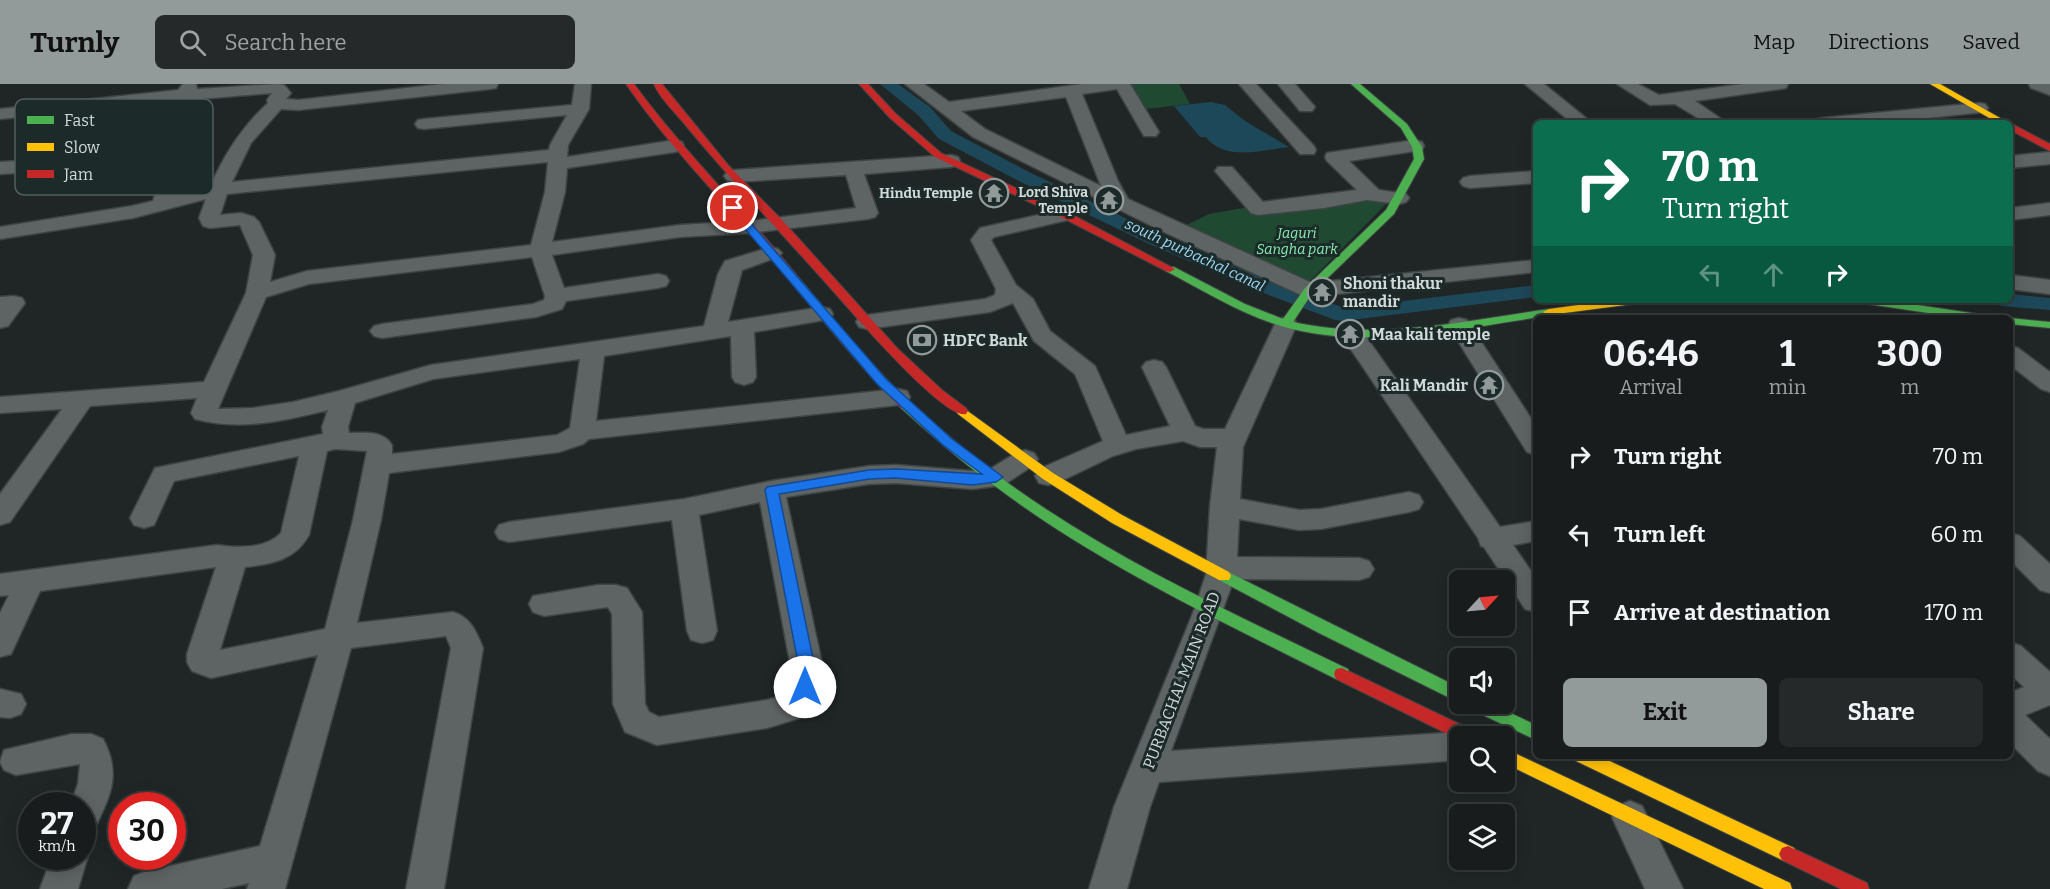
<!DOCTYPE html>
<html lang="en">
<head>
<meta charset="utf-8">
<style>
	body { margin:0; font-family:Bitter,serif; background:#252929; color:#f1f3f6; height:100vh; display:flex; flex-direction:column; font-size:22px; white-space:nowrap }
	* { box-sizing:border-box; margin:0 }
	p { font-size:20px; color:#9fa1a3 }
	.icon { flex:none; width:33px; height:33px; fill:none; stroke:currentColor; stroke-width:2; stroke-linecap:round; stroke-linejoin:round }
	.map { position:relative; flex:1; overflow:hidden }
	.side { position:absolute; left:1533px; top:231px; width:480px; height:444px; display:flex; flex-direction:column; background:#181c1c; border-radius:9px; box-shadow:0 3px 15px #0003,0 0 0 2px #363a3b }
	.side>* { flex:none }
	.hud { position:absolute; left:1533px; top:36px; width:480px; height:183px; border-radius:9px; box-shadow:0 3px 15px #0003,0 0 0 2px #363a3b; background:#0b6e4f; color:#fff; overflow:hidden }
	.needle { width:39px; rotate:64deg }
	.buttons { position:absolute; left:1449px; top:486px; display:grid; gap:12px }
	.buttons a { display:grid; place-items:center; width:66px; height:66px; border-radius:9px; background:#181c1c; box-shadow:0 3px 15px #0003,0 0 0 2px #363a3b; font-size:30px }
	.speed { position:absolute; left:18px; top:708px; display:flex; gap:12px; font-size:30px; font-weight:700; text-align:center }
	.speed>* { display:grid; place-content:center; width:78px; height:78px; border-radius:50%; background:#181c1c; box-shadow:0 3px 15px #0003,0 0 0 2px #363a3b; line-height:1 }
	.speed small { font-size:15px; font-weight:400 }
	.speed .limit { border:9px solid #d22; background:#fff; color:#111 }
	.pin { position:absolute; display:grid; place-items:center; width:51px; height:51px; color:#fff; margin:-26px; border:3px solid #fff; border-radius:50%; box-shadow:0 2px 6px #0007 }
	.me { position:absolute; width:66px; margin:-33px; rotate:0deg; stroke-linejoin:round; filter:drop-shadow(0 0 4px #0008) }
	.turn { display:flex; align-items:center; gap:21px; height:126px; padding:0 30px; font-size:27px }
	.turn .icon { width:78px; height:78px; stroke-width:2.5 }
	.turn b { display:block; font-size:42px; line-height:51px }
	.lanes { display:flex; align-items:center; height:57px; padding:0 30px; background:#0003; justify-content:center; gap:30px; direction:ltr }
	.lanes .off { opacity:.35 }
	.eta { display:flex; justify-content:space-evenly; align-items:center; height:102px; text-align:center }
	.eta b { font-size:36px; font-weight:700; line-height:42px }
	.action { display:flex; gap:12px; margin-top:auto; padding:12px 30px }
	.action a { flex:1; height:69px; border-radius:9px; background:#939b9a; color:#111; font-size:24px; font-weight:700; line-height:69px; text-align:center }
	.action a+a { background:#252929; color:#f1f3f6 }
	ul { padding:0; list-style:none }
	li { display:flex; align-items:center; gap:18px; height:78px; padding:0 30px }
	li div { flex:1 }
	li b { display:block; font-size:22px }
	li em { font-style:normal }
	header { display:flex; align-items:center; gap:36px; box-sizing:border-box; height:84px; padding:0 30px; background:#939b9a; color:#111 }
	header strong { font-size:28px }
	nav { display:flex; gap:33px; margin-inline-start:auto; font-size:21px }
	.search { width:420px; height:54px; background:#252929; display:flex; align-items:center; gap:15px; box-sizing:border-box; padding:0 21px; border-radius:9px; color:#9fa1a3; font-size:22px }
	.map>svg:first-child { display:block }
</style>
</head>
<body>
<header>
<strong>Turnly</strong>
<div class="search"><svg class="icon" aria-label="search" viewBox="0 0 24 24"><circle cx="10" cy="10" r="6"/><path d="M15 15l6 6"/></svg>Search here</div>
<nav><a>Map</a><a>Directions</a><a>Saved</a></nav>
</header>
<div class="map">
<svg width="2050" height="805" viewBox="0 0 2050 805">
	<rect width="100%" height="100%" fill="#202626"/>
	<g fill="#204932">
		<path d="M1130 0H1179L1190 20 1145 25Z"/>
		<path d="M1348 106 1375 108 1393 113 1305 202 1172 148 1209 130Z"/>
	</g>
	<path fill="#1d485a" d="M1211 18 1225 21 1245 37 1289 63C1262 66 1225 78 1206 53H1200L1174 22Z"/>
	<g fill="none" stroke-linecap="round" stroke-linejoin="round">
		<g fill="#1d485a" fill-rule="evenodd">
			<path d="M880 0H898L930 23 951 47 1031 89 1163 152 1275 200 1345 224 1536 201V213L1343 237 1335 236 1261 208 1149 160 1019 97 939 55 918 31Z"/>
			<path d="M2010 210 2050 214V226L2002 222 1995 220 1991 216H2010Z"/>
		</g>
		<g stroke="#3e4343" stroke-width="3">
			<g id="street">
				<path d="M183 0H196L197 5 278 0 284 1 291 9 286 15 298 16 443 0H498L496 4 490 5 298 26 281 25 251 59 232 98 549 66 550 61 567 31 424 45 418 44 415 40 418 36 424 35 572 21 575 0H591L589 25 568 61 567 73 675 56 682 58 684 62 682 66 675 68 567 84 565 108 552 158 680 141 749 137 856 124 846 91 734 98 727 96 724 92 727 88 734 86 951 71 958 73 960 77 958 81 951 83 864 90 878 129 875 133 868 135 749 149 680 153 552 171 564 204 658 190 666 192 669 197 666 202 658 204 566 217 562 225 536 233 382 254 374 252 370 247 374 242 382 240 533 220 544 216 545 212 532 173 309 200 266 213 218 325 253 324 293 318 339 307 431 281 704 242 718 190 725 177 771 163 778 165 782 169 778 173 742 186 728 238 822 223 830 225 833 230 830 235 754 248 756 293 753 298 744 301 735 298 732 293 731 252 604 272 596 337 898 305 907 307 910 313 907 319 898 321 589 355 583 360 559 368 389 389 381 436 357 539 453 528C471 534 476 547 483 564L444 805H406L451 564 446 552 351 564 285 805H247L249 799 222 805H128L134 792 147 787 260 762 318 571 211 594 192 587 187 578V570L216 483 40 507 11 570 0 573V529L9 511 0 512V490L217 461C237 464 266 465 281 449L299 372 174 397 154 441 144 444 134 441 130 434 155 384 323 350 322 343 328 326C283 337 240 347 195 335L191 329 197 314 90 322 10 438 0 441V410L62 325 0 329V313L204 298 246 209 253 171 240 141 210 144 203 142 199 134 206 115 133 134 0 155V143L132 122 153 117 161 92H132L129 88 130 82 0 90V78L134 71 149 43 168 18 0 35V25L178 6ZM272 9 267 16 268 19C242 43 225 69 211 101L174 111 182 88 179 84 159 80 150 81 160 54 188 16ZM548 78 545 108 531 161 307 187 270 198 275 171 259 138 254 133 241 129 220 131 227 110ZM580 275 570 344 557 351 392 370V361C383 346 364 349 349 349L348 343 355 319 433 295ZM335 365 367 367 353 436 325 545 220 566 245 483C272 480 295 476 309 451L327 367Z"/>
				<path d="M905 0H924L949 18 1082 0H1130L1159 48 1156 52H1144L1117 5 1082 10 1118 97 1128 115 1312 199 1536 176V188L1309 213 1301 211 1166 149 973 53ZM1066 13 1101 102 985 45 961 27Z"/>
				<path d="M1239 0H1256L1314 62 1316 66 1314 70H1300Z"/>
				<path d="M1278 0H1295L1315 23 1312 27H1300Z"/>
				<path d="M1525 0H1544L1592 39H1572Z"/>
				<path d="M1617 0H1638L1659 11 1743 0H1788L1786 4 1780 5 1695 17 1727 39H1706L1675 20 1650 21Z"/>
				<path d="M2029 0H2050V11L2031 4Z"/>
				<path d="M1979 19 1985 20 1988 24 1985 28 1878 39H1814L1817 35 1823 34Z"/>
				<path d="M1415 56 1422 58 1424 62 1422 66 1349 77 1379 106 1406 110 1409 114 1406 118 1399 120 1367 116 1324 124 1258 131 1251 129 1215 87 1218 83H1232L1263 118 1357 106 1327 77 1325 73 1327 69Z"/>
				<path d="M2050 68V80L2010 84V72Z"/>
				<path d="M1536 87V99L1470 104 1463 102 1460 98 1463 94 1470 92Z"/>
				<path d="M2050 119V131L2010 136V124Z"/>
				<path d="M1065 125 1072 127 1075 131 1072 135 994 153 991 156 1016 201 1033 215 1050 247 1095 282 1126 351 1170 342 1142 283 1146 278 1154 276 1162 278 1166 283 1195 342 1203 345H1225L1275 240 1278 235 1286 233 1294 235 1297 240 1243 363 1240 415 1299 426 1321 425 1409 408 1419 411 1423 418 1419 425 1409 428 1321 445 1299 446 1239 435 1237 473 1359 474 1369 477 1374 485 1369 493 1359 496 1234 495 1171 667 1460 648 1472 652H1460V676L1159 698 1150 723 1127 805H1089L1114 723 1195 524 1206 490 1210 422 1217 363H1200L1183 357 1136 365 1113 372 1057 399 1048 401 1039 399 1035 392 1039 385 1103 357 1075 290 1034 257 1013 219 990 228 867 245 859 243 856 238 859 233 867 231 985 215 995 211 996 205 971 156 980 144Z"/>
				<path d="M2010 191 2050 196V210L2010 205Z"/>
				<path d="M14 212 22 214 25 219 8 242 0 244V213Z"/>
				<path d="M1459 234 1467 236 1536 342V371L1527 368 1448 241 1451 236Z"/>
				<path d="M1354 245 1362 247 1500 443 1536 437V457L1513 461 1536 494V528L1525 525 1484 463 1481 462 1478 454 1342 252 1346 247Z"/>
				<path d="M2010 262 2018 264 2050 288V308L2041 305 2010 281Z"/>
				<path d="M1025 366 1034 369 1038 375 1034 381 1005 400 996 402 972 405 896 399 869 400 786 413 823 584 821 603 806 632 767 644 657 661 625 648 613 620 612 530 608 523 544 532 533 528 529 520 533 512 598 501H616L627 504 642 528 645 620 649 628 659 633 767 616 784 611 789 602 791 584 760 418 699 431 717 547 713 556 702 559 691 556 687 547 672 436 509 458 499 455 495 448 499 441 509 438 684 415 771 397 869 382 896 381 972 387 990 385 1016 369Z"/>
				<path d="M2010 449 2020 452 2050 480V509L2040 506 2010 476Z"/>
				<path d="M2010 558 2021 562 2050 588V621L2025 631 2050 655V692L2038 687 2010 659V609L2024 603 2010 590Z"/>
				<path d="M0 605 21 610 26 620 21 630 10 634 0 633Z"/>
				<path d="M72 650H91L103 655C122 691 110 712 94 746L82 751V722H70L78 700 80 680 16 691 4 686 0 678 4 666Z"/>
				<path d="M1630 717 1642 722 1683 805H1645L1612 733 1618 722Z"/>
				<path d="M82 760 88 772 78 805H40L52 772H82Z"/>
			</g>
		</g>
		<g stroke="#3e4343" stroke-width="2">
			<g id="fast">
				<path d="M1351 0H1360L1407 40 1422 63 1424 75 1394 130 1313 208 1293 238C1378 257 1464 237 1549 225L1553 226V230C1532 235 1511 237 1490 241 1421 252 1349 262 1281 242 1241 230 1204 207 1166 187V183H1174L1245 220 1283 235 1305 204 1386 126 1414 75 1412 63 1401 44Z"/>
				<path d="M1855 216H1884L1985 231 1991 234H1962L1861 219Z"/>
				<path d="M2008 234H2010L2050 238V244L2010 240Z"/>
				<path d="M905 317 909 318C941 346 974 374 1008 399 1113 475 1232 529 1348 585L1350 590 1348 595 1342 596 1336 595C1221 537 1102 482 999 405 964 380 932 352 901 324L899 321 901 318Z"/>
				<path d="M1224 486 1460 604V619L1319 549 1219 496 1217 492 1219 488Z"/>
				<path d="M1468 620H1491L1536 641V656L1470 625Z"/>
			</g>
		</g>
		<g stroke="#3e4343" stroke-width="2">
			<g id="slow">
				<path d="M1930 0H1940L2009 39H1998Z"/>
				<path d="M1615 216H1647L1641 219 1549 231 1543 228 1549 225Z"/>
				<path d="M962 323 1053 389 1122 431 1229 488 1231 492 1229 496H1219L1112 439 1043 395 958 330 956 327 958 324Z"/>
				<path d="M1504 664 1790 799 1792 805H1764L1504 679Z"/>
				<path d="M1574 672H1599L1794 764 1797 770 1794 776 1788 778 1782 776 1576 677Z"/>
			</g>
		</g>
		<g stroke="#3e4343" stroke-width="2">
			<g id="jam">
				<path d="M626 0H634C675 56 723 105 768 157 814 211 858 268 909 318L911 321 909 324H901C850 273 807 216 760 161 715 108 666 58 626 0Z"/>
				<path d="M654 0H662L728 81 782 136 898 265 942 306 966 324 968 327 966 330C945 336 858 235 841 216 790 158 736 102 687 43 677 30 659 14 654 0Z"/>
				<path d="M859 0H868L896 30 941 69 1069 129 1175 185 1170 188 1166 187 1061 133 935 73 890 34Z"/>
				<path d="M2010 39 2050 60V67L2010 46Z"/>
				<path d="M1342 584 1474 647 1476 652H1460V656L1336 595 1334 590 1336 585Z"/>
				<path d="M1788 762 1867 799 1869 805H1841L1782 776 1779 770 1782 764Z"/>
			</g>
		</g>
		<use href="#street" fill="#5e6363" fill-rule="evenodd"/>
		<use href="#fast" fill="#4caf50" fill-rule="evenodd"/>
		<use href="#slow" fill="#ffc107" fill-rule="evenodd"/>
		<use href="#jam" fill="#c62828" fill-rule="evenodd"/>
	</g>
	<path fill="#1a73e8" stroke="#114b97" stroke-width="1.5" d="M729 122H736L886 295 952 355 1003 393 996 398 972 401 896 394 869 395 779 410 815 584 810 608 805 610 799 608 797 603 799 584 765 406 767 403 869 386 896 385 982 390 943 361 877 300 729 126Z"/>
	<defs>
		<g id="temple-ring" transform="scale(1.5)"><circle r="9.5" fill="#1c2a29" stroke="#939b9a" stroke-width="1.5"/><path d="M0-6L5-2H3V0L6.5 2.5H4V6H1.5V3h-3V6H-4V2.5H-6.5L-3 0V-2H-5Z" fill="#939b9a"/></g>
		<g id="bank-ring" transform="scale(1.5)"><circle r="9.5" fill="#1c2a29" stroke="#939b9a" stroke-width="1.5"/><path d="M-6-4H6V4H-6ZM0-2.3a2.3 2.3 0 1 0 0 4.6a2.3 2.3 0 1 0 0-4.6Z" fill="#939b9a"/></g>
	</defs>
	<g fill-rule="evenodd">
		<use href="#temple-ring" x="994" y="109"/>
		<use href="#temple-ring" x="1109" y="116"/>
		<use href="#temple-ring" x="1322" y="208"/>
		<use href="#temple-ring" x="1350" y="250"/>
		<use href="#bank-ring" x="922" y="256"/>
		<use href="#temple-ring" x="1489" y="301"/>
	</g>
	<g text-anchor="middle" stroke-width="6" stroke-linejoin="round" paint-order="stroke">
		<g font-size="14" font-weight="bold" fill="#d1dad9" stroke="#1c2a29" text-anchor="end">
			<text x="1088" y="113">Lord Shiva<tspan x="1088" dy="16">Temple</tspan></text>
			<text x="973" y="114">Hindu Temple</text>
		</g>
		<g font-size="14" font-style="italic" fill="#86edaf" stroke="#1c2a29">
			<text x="1297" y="154">Jaguri<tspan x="1297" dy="16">Sangha park</tspan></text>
		</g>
		<g font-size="15" font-style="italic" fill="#9bdbfb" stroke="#1c2a29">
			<text transform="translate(1195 171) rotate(25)" y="5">south purbachal canal</text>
		</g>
		<g font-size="16" font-weight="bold" fill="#d1dad9" stroke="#1c2a29" text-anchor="start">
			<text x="1343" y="205">Shoni thakur<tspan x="1343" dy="18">mandir</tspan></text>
			<text x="1371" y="256">Maa kali temple</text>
			<text x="943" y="262">HDFC Bank</text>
			<text x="1468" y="307" text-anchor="end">Kali Mandir</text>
		</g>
		<g font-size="16" fill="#d1dad9" stroke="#1c2a29">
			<text transform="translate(1181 596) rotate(-69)" y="6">PURBACHAL MAIN ROAD</text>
		</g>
	</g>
	<rect x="15" y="15" width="198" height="96" rx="9" fill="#1c2a29" stroke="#525f5e" stroke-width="1.5"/>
	<rect x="27" y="32" width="27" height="8" fill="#4caf50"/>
	<rect x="27" y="59" width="27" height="8" fill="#ffc107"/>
	<rect x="27" y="86" width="27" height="8" fill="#c62828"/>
	<g font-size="16" fill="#d1dad9">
		<text x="64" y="42">Fast</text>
		<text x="64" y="69">Slow</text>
		<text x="64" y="96">Jam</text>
	</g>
</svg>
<div class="buttons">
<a><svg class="needle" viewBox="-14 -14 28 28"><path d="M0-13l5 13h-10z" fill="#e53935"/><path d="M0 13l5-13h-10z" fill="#9fa1a3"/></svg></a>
<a><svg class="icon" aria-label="sound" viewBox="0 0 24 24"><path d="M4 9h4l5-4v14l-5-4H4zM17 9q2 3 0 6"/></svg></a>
<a><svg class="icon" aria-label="search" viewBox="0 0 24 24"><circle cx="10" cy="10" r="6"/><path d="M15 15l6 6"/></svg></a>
<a><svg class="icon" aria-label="layers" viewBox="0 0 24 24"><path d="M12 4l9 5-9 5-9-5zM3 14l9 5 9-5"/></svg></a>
</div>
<div class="speed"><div>27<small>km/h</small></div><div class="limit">30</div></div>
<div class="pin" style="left:733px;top:124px;background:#d93025"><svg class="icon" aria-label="arrive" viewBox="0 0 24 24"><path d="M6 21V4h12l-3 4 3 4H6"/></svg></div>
<svg class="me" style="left:805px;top:603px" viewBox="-20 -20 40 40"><circle r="19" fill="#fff"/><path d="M0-13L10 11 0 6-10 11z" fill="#1a73e8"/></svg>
<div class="hud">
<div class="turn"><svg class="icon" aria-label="right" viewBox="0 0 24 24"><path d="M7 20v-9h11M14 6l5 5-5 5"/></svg><div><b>70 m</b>Turn right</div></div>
<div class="lanes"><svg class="icon off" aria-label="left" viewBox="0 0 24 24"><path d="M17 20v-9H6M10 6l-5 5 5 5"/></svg><svg class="icon off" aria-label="ahead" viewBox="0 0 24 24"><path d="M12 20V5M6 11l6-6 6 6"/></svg><svg class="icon" aria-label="right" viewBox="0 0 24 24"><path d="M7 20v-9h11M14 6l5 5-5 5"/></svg></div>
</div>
<section class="side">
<div class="eta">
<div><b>06:46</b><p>Arrival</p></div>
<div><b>1</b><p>min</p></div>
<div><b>300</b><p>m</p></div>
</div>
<ul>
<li><svg class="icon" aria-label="right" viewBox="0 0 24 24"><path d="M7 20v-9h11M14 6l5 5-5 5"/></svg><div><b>Turn right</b></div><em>70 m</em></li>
<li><svg class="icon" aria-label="left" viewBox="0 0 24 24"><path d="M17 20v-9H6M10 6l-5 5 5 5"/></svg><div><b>Turn left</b></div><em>60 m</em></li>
<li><svg class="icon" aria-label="arrive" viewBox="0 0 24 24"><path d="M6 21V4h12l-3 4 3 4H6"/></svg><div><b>Arrive at destination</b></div><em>170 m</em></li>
</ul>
<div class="action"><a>Exit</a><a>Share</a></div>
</section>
</div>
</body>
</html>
